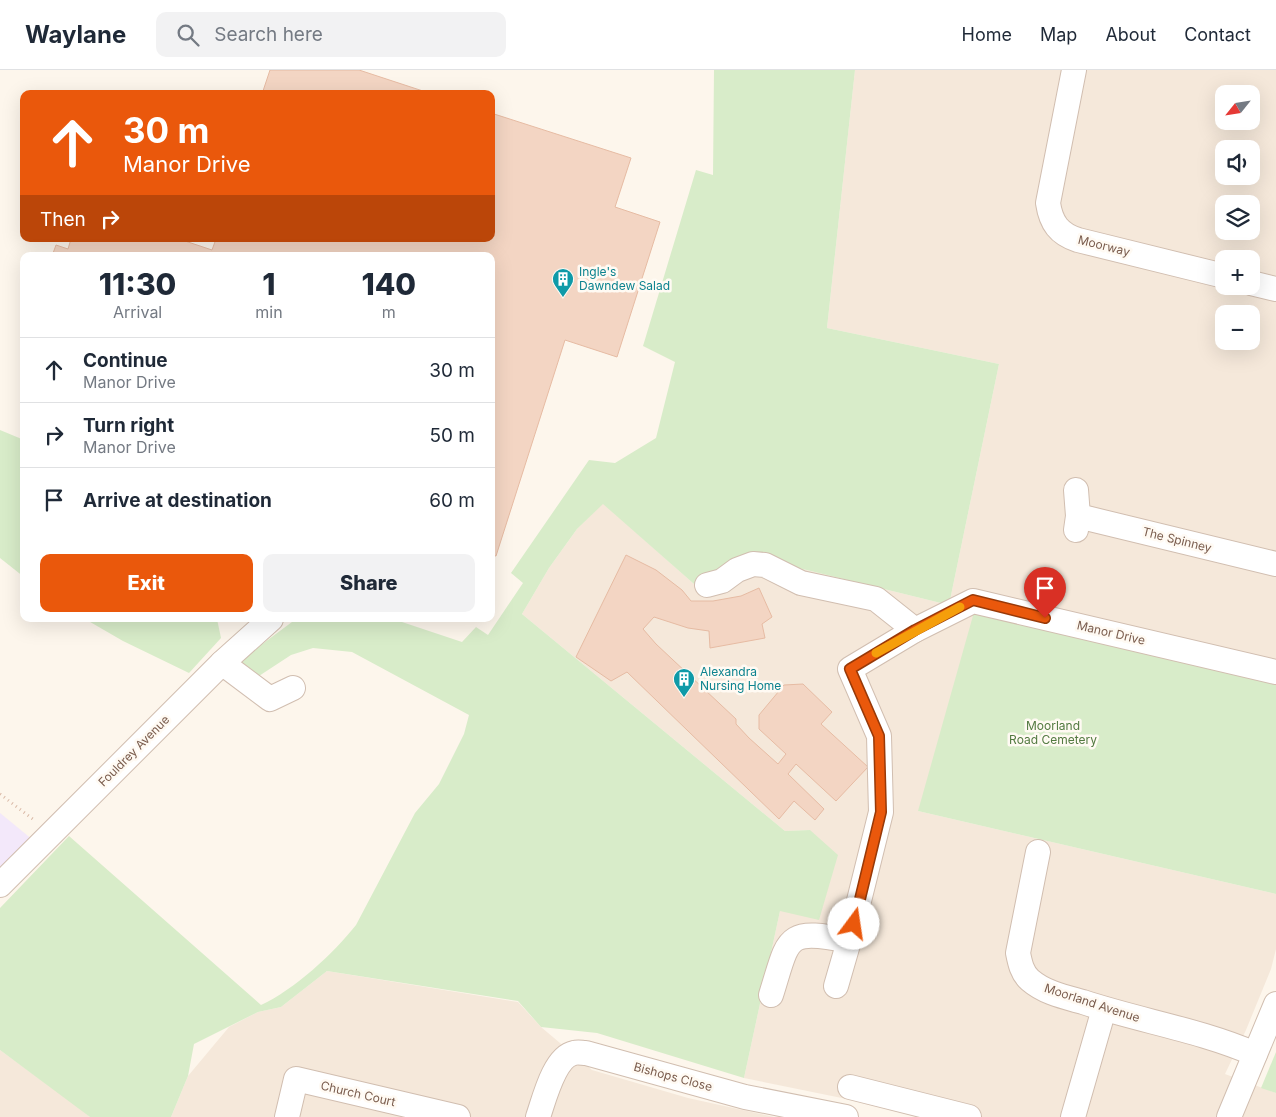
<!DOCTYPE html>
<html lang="en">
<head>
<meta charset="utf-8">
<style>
	body { margin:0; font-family:Inter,sans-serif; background:#f2f2f3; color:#1f2937; height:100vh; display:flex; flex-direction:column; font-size:19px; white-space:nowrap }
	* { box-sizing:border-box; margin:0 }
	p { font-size:16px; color:#747a83 }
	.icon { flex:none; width:28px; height:28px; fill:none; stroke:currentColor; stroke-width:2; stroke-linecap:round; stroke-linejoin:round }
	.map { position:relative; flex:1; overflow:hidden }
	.details { position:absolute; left:20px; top:182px; width:475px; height:370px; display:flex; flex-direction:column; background:#fff; border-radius:10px; box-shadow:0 5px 20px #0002 }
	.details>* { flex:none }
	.top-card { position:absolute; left:20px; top:20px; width:475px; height:152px; border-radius:10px; box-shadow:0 5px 20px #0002; background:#ea580c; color:#fff; overflow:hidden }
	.needle { width:32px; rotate:240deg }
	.buttons { position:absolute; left:1215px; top:15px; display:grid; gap:10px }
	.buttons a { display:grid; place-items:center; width:45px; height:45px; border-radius:10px; background:#fff; box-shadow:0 5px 20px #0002; font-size:25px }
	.pin { position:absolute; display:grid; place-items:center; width:42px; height:42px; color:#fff; margin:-51px -21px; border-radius:50% 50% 50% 0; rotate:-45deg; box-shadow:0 0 5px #0007 }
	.pin .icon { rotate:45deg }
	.me { position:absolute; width:55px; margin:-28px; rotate:14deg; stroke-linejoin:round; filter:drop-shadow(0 0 4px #0008) }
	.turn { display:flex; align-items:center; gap:18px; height:105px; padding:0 20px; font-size:22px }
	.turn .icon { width:65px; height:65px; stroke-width:2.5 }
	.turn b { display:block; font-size:35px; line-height:42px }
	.then { display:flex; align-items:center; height:48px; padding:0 20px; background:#0003; gap:10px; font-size:19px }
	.eta { display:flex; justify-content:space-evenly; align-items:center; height:85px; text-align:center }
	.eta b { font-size:30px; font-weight:800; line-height:35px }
	.button { display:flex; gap:10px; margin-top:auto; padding:10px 20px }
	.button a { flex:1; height:58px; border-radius:10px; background:#ea580c; color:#fff; font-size:20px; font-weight:800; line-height:58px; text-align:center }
	.button a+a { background:#f2f2f3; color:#1f2937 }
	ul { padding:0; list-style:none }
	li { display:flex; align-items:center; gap:15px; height:65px; padding:0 20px; border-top:1px solid #e0e1e3 }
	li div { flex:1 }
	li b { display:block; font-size:19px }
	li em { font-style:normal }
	header { display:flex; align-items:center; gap:30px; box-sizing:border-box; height:70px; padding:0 25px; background:#fff; border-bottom:1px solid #e0e1e3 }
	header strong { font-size:24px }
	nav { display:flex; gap:28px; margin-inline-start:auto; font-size:18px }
	.search { width:350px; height:45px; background:#f2f2f3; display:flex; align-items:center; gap:12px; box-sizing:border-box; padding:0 18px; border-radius:10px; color:#747a83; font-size:19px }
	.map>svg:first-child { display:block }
</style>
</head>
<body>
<header>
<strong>Waylane</strong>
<div class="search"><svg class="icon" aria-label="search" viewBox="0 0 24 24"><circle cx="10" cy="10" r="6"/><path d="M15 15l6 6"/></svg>Search here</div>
<nav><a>Home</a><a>Map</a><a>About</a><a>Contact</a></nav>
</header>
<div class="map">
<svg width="1276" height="1047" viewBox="0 0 1276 1047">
	<rect width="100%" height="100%" fill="#fdf6ec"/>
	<g fill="#f5e8da" fill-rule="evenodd">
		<path d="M855 0H1276V608L918 741 1276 824V879L1271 899 1246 960 1225 1004 1276 1023V1047H935L744 1008 780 841 810 760 785 761 522 544 549 498 577 459 603 433 694 514 731 495 762 489 949 535 999 294 827 258ZM1224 24H1251V51H1224ZM1224 79H1251V106H1224ZM1224 134H1251V161H1224ZM1224 189H1251V216H1224ZM1224 244H1251V271H1224Z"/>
		<path d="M327 901 518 932 541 957 592 1000 688 1028 774 1047H171L188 1006 229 957 258 942 281 937Z"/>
		<path d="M0 980 78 1037 90 1047H0Z"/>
	</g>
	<path fill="#f3e8fa" d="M0 743 39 775 0 803Z"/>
	<g fill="#d8ecc9">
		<path d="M714 0H855L827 258 999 294 949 535 762 489 731 495 694 514 603 434 577 459 549 498 522 544 785 761 810 760 838 785 819 850 780 841 744 1008 597 963 541 957 518 931 327 901 281 937 258 942 194 974 188 1006 171 1047H90L0 980V838L69 766 261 935C294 920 334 883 356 855L415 743 439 714 464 664 469 645 352 582 313 578 291 585 253 610 237 593 296 549H393L462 572 476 557 488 565 523 513 511 503 589 390 615 393 656 368 675 292 643 276 696 100 713 105Z"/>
		<path d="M0 360 24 370V507L0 488Z"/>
		<path d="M976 535 1276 608V824L918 741Z"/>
		<path d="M85 549H217L221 568 189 603 123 571Z"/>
		<path d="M1276 982V1023L1261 1018Z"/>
	</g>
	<g fill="#f3d5c3" stroke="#e6bba3">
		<path d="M270 0H359L432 24H262Z"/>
		<path d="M491 43 631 88 615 137 660 152 617 287 565 270 496 486 491 485V186H52L56 175 68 179 71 169H179L212 180 216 169H491Z"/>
		<path d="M626 485 656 500 682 520 691 531H713L741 526 759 518 772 547 762 554 765 568 710 578 709 561 688 558 654 547 643 559 656 574 736 649V654L749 668 778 694 786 684 759 659V645L784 615 803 614 832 642 821 654 868 697 836 731 796 694 788 704 824 739 815 750 794 731 779 749 627 602 611 611 576 587Z"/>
	</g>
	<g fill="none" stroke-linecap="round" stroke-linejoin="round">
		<g stroke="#d1beb0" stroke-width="26">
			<g id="minor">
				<path d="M1074 0 1048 133C1051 153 1059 164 1078 170L1224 206"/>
				<path d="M1251 213 1276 219"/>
				<path d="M1076 420 1078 446 1076 460"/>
				<path d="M1078 446 1276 494"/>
				<path d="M707 515 722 511 737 500 753 494 765 495 801 513 876 529 915 560"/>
				<path d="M222 593 270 629 293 618"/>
				<path d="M1038 782 1018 883C1020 893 1022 903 1030 910 1045 923 1065 927 1083 932 1140 951 1200 960 1255 984"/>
				<path d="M0 815 222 593 271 549"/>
				<path d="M836 916 849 871"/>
				<path d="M771 925C789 868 784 857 849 871L881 742 879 666 850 599 915 560 973 531 1276 602"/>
				<path d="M850 1017 969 1047"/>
				<path d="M287 1047 296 1009 458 1047"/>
				<path d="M538 1047C544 1030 554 987 574 983 578 982 582 983 586 983L745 1027 846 1047"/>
				<path d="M1073 1047 1104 939"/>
				<path d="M1229 1047 1276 934"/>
			</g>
		</g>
		<path stroke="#d9b8a5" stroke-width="3" stroke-dasharray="1 4" stroke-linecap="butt" d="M0 724 34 750"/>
		<use href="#minor" stroke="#fff" stroke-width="24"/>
	</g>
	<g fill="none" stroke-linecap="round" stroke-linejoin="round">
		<g stroke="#983908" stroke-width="12">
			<path id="route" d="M854 854 881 742 879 666 850 599 915 560 973 530 1045 548"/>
		</g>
		<use href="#route" stroke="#ea580c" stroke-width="9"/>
		<path stroke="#f59e0b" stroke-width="9" d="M876 583 960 537"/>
	</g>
	<defs>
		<g id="building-pin" transform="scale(1.125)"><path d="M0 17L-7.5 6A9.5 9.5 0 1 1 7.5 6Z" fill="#0f9aa8" stroke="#fffaf3"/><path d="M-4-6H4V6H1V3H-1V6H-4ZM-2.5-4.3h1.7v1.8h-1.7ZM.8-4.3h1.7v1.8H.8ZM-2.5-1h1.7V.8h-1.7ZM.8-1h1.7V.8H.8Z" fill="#fff"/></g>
	</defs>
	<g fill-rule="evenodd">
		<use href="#building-pin" x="563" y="209"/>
		<use href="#building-pin" x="684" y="609"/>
	</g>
	<g text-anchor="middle" stroke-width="5" stroke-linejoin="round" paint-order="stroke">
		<g font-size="12" fill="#7a5c4d" stroke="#fffaf3">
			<text transform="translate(1104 176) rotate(14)" y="4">Moorway</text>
			<text transform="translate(1177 470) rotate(14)" y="4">The Spinney</text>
			<text transform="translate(1111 563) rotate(13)" y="4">Manor Drive</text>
			<text transform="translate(134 681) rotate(-45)" y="4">Fouldrey Avenue</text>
			<text transform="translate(1092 933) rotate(18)" y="4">Moorland Avenue</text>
			<text transform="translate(673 1007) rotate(15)" y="4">Bishops Close</text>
			<text transform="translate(358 1024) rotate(13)" y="4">Church Court</text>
		</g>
		<g font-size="12" fill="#0d838f" stroke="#fffaf3" text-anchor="start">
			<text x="579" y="206">Ingle's<tspan x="579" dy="14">Dawndew Salad</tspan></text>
			<text x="700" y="606">Alexandra<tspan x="700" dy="14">Nursing Home</tspan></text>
		</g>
		<g font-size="12" fill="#537a41" stroke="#fffaf3">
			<text x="1053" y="660">Moorland<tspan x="1053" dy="14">Road Cemetery</tspan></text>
		</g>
	</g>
</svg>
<div class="buttons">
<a><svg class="needle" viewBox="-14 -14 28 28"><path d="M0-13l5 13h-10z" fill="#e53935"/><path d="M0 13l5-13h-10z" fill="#747a83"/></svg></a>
<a><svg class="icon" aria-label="sound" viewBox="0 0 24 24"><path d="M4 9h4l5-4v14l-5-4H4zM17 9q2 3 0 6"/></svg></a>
<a><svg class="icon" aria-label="layers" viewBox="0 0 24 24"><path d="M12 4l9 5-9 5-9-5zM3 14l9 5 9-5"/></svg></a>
<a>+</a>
<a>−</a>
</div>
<div class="pin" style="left:1045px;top:548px;background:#d93025"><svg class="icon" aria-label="arrive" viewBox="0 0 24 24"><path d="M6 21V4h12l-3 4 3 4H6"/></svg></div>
<svg class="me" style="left:854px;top:854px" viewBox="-20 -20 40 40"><circle r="19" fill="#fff"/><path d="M0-13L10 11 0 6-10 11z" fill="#ea580c"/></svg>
<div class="top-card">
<div class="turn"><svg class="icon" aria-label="ahead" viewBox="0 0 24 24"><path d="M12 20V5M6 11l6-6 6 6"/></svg><div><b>30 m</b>Manor Drive</div></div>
<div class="then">Then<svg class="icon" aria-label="right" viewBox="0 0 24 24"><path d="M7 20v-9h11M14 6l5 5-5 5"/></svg></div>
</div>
<section class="details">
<div class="eta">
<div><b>11:30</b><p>Arrival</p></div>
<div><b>1</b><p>min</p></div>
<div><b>140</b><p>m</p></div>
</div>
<ul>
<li><svg class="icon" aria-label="ahead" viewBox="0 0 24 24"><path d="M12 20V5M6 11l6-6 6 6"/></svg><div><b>Continue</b><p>Manor Drive</p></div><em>30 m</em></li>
<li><svg class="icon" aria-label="right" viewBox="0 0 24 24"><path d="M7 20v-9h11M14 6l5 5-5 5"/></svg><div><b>Turn right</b><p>Manor Drive</p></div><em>50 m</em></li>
<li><svg class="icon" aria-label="arrive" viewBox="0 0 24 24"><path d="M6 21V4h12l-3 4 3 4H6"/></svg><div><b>Arrive at destination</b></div><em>60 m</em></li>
</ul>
<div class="button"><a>Exit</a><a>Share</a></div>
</section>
</div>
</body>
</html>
